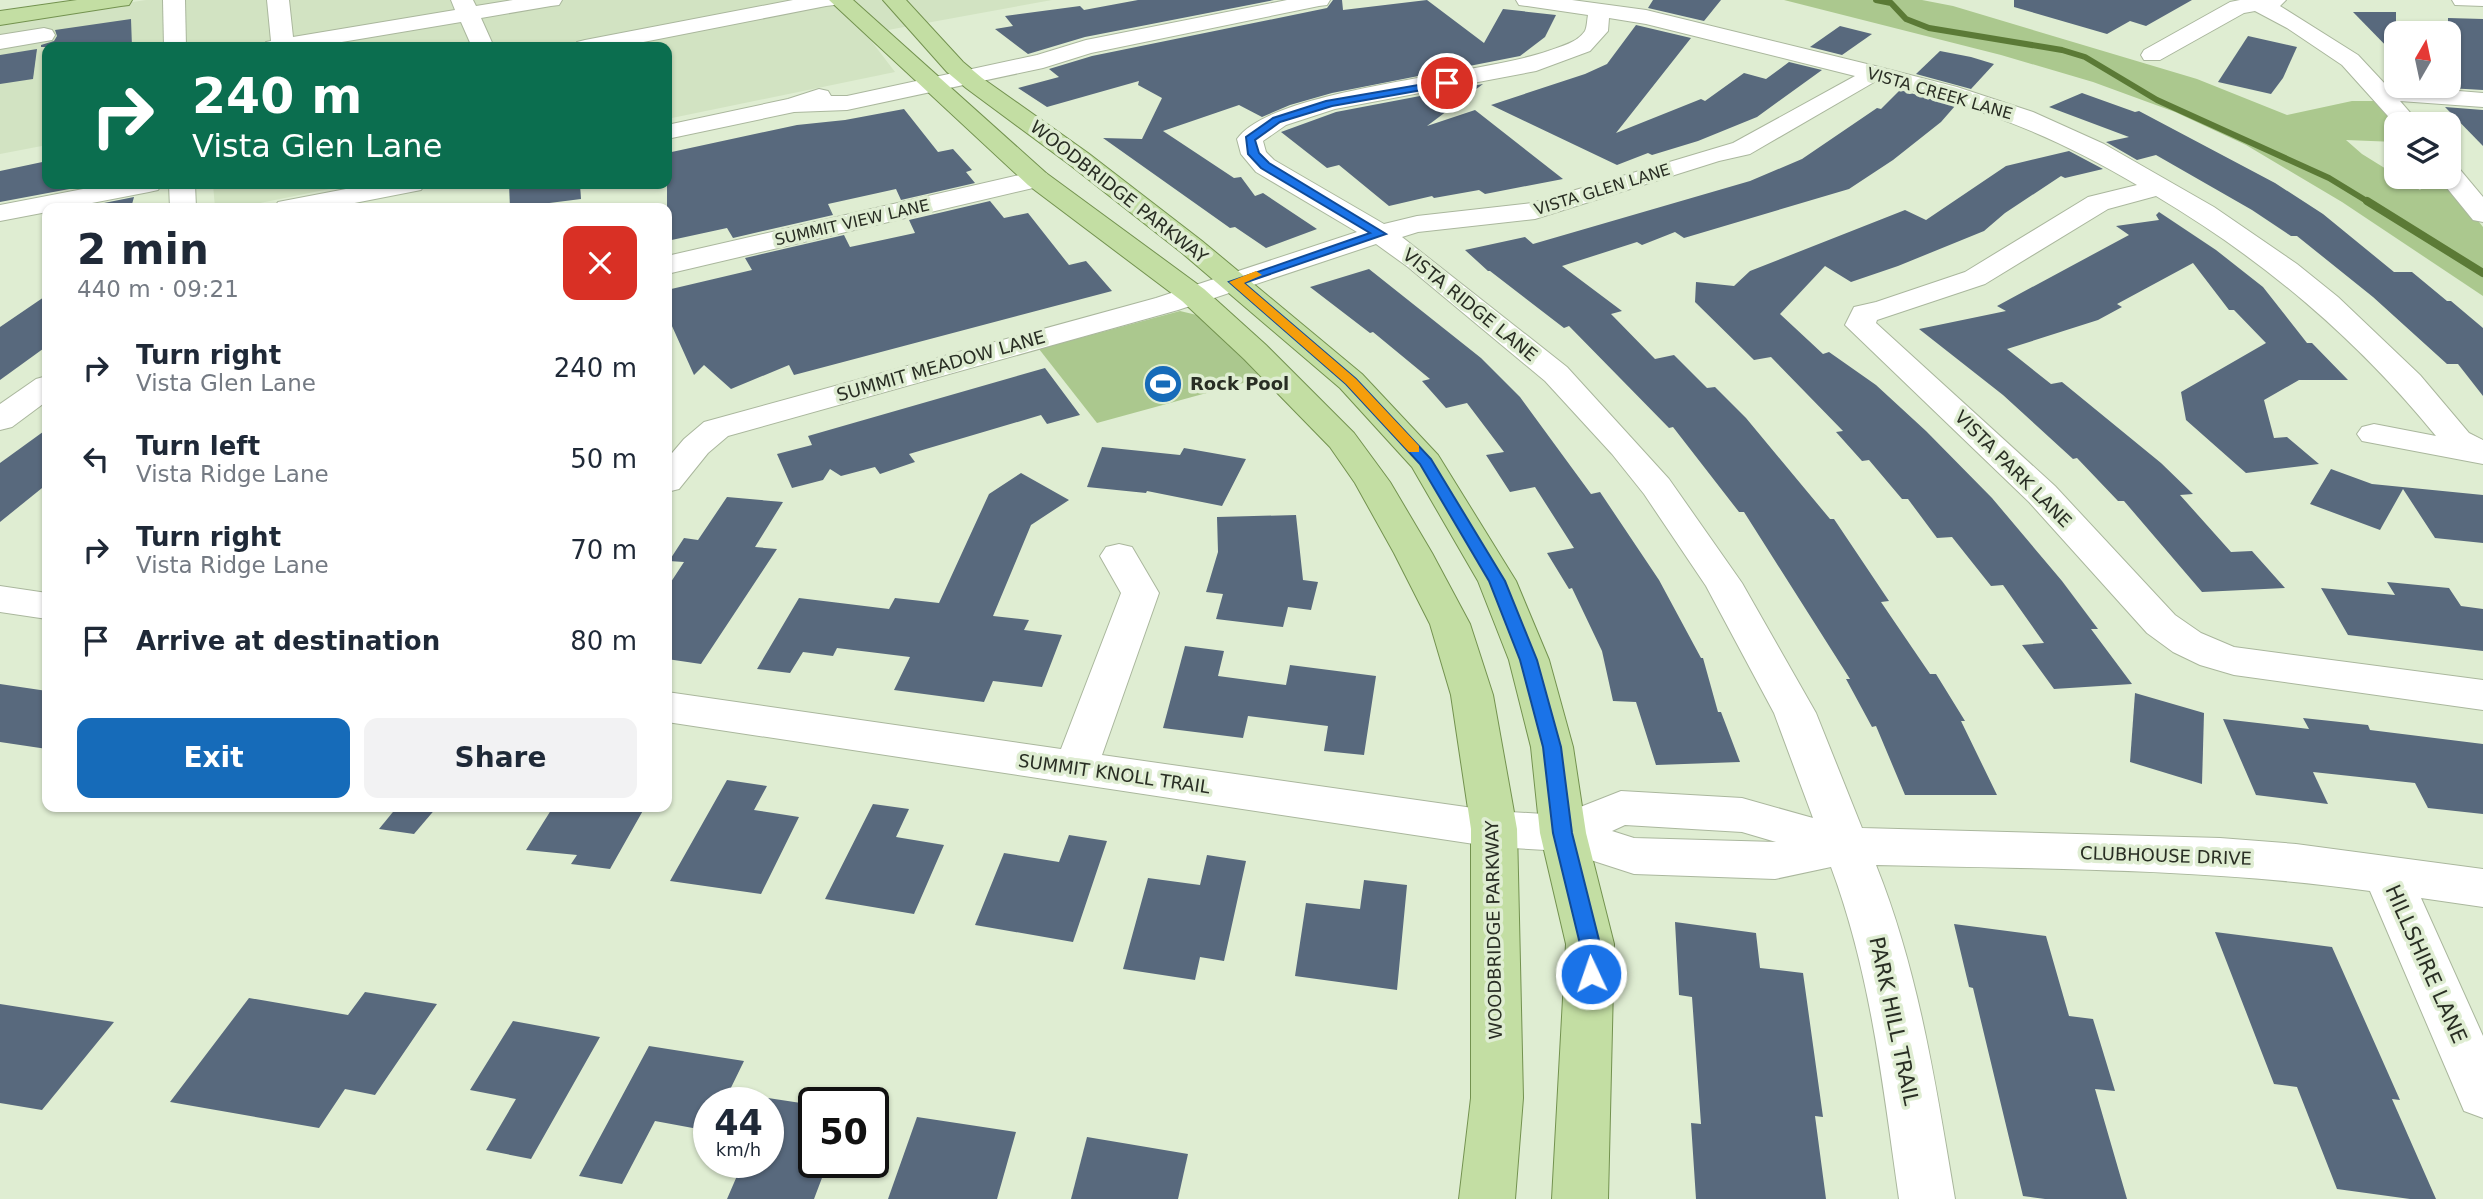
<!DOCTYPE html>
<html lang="en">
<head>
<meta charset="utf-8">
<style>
	body { margin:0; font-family:"DejaVu Sans",sans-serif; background:#f2f2f3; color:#1f2937; height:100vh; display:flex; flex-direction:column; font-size:26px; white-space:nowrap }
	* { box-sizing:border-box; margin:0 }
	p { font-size:23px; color:#747a83 }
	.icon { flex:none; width:38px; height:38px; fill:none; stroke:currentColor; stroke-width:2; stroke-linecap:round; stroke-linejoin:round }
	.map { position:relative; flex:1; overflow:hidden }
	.details { position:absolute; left:42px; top:203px; width:630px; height:609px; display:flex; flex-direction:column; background:#fff; border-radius:14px; box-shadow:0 2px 5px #0004 }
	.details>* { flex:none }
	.hud { position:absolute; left:42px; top:42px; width:630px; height:147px; border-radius:14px; box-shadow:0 2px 5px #0004; background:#0b6e4f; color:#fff; overflow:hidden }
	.needle { width:46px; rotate:9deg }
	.buttons { position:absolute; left:2384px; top:21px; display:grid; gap:14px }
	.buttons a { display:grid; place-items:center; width:77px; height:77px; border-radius:14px; background:#fff; box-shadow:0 2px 5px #0004; font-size:35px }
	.speed { position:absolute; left:693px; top:1087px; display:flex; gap:14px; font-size:35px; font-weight:700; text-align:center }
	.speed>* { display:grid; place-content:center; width:91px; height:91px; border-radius:50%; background:#fff; box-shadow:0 2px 5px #0004; line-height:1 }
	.speed small { font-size:18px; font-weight:400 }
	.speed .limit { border:4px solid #111; border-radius:10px; background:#fff; color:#111 }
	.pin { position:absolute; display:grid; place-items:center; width:60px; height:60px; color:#fff; margin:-30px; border:4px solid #fff; border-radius:50%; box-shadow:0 2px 7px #0007 }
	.me { position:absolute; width:77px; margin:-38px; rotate:357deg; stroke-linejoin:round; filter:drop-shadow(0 0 5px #0008) }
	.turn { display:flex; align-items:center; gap:24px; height:147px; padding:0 35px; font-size:32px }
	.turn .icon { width:91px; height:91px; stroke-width:2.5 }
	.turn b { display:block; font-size:49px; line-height:60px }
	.round { display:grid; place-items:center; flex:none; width:74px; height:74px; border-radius:14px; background:#f2f2f3 }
	.head { display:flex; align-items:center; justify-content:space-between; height:119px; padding:0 35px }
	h1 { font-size:42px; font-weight:700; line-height:52px }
	.primary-button { display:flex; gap:14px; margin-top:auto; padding:14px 35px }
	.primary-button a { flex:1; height:80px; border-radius:14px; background:#166bb9; color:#fff; font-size:28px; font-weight:700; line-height:80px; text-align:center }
	.primary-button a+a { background:#f2f2f3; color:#1f2937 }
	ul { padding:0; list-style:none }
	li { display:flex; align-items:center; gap:21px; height:91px; padding:0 35px }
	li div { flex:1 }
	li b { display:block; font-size:26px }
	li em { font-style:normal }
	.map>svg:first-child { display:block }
</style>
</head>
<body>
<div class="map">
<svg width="2483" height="1199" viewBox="0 0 2483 1199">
	<rect width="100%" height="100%" fill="#dfedd2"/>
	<g fill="#d2e3c2">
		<path d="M146 0H1052L866 34 895 72 667 119V47H47V145L0 154V22Z"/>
		<path d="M213 184H354L236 208H215Z"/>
	</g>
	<g fill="#abc88e">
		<path d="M1784 0H1922L1953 6 2197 79 2287 115 2352 101H2388L2396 124V142L2346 140 2362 154 2420 190 2426 184 2443 185 2479 222 2483 227V296L2342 202 2246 145 2175 112 2093 82 2001 55Z"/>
		<path d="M1180 311 1201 316 1265 377 1097 423 1039 349Z"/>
	</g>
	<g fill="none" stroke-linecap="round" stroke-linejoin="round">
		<path stroke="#5b7a36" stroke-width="6" d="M1876 0 1891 3 1906 19 1929 28 2062 50 2085 57 2157 100 2329 178 2370 203"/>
		<path stroke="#5b7a36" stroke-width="8" d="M2367 201 2483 273"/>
	</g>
	<g fill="#58697d">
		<path d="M1138 0H1274L1085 37 1028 54 995 29 1013 26 1005 16 1080 6 1084 10Z"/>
		<path d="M1333 0H1342L1343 10 1427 0 1484 43 1503 9 1556 15 1545 37 1520 56 1332 93 1290 105 1262 117 1239 105 1163 131 1234 178 1241 177 1255 196 1263 193 1317 229 1266 248 1235 227 1230 228 1103 138 1142 139 1162 98 1138 85 1139 81 1047 107 1018 88 1059 77 1049 69 1092 56 1327 8Z"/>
		<path d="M1653 0H1721L1704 21 1648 8Z"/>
		<path d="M2014 0H2192L2146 26 2130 21 2107 34 2014 7Z"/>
		<path d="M2353 12H2396V56Z"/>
		<path d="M2448 18 2483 19V90L2448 88Z"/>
		<path d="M131 19 132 47H41V45L54 41 57 36 55 30Z"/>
		<path d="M1636 25 1691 38 1616 133 1701 99 1705 101 1744 73 1766 79 1789 62 1822 70 1757 117 1698 141 1652 155 1648 153 1617 165 1491 105 1585 74 1607 64Z"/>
		<path d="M1840 26 1872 34 1842 55 1810 47Z"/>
		<path d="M2248 36 2297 47 2283 78 2271 94 2218 82Z"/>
		<path d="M37 49 33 79 0 84V55Z"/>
		<path d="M1940 51 1971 57 1994 64 1971 89 1916 74Z"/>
		<path d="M1483 84 1427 126 1475 110 1563 179 1485 194 1479 190 1434 198 1432 196 1389 206 1339 165 1327 168 1281 132 1336 112Z"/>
		<path d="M1900 90 1955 106 1941 122 1893 160 1849 189 1684 238 1675 232 1642 245 1637 242 1562 266 1622 311 1611 314 1655 359 1674 355 1707 388 1715 387 1746 418 1830 519H1834L1889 601 1881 602 1930 674H1936L1965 721H1961L1997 795H1905L1876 726 1872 727 1846 679H1850L1744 512H1739L1673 427 1669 428 1569 326 1564 328 1490 271H1488L1465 250 1525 237 1533 244 1750 181 1802 159 1877 108 1881 109Z"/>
		<path d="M2082 93 2135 112 2139 111 2275 183 2323 214 2394 272H2412L2447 301H2451L2483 328V396L2458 364H2447L2373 297 2297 236H2291L2252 210 2156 155 2137 160 2106 142 2129 137 2049 107Z"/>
		<path d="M2445 107 2483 110V146Z"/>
		<path d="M904 109 938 152 953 149 972 170 966 172 975 183 901 200 896 189 828 204 833 215 733 238 727 228 667 241V153L797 125 845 120Z"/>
		<path d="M2069 151 2103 169 2065 178 2061 176 2005 213 1984 231 1898 266 1851 282 1825 266 1780 314 1823 354 1829 352 1876 385 1926 431 1992 498 2062 581 2098 629H2091L2132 684 2054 689 2022 645 2044 643 2003 585 1991 586 1952 537 1937 538 1908 499H1902L1869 460 1862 461 1836 432 1843 431 1771 357 1754 360 1695 302 1696 282 1734 286 1750 271 1905 210 1926 220 2006 166Z"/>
		<path d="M47 161V184H96L0 202V171Z"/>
		<path d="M509 184H580L581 199 510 208Z"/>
		<path d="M134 197 131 208H79Z"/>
		<path d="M990 201 1004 218 1028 213 1069 265 1086 261 1112 291 794 375 789 365 731 389 704 365 694 375 667 315V290L752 270 745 258 844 235 850 247 915 233 909 220Z"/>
		<path d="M2159 212 2216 250 2263 287 2307 343H2312L2348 380H2299L2264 400 2274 438 2287 437 2319 464 2246 473 2186 420 2181 392 2266 343 2234 310H2229L2193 263 2117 304 2122 307 2098 320 2007 349 2051 384 2062 382 2161 463 2193 494 2180 495 2231 552 2252 551 2285 588 2202 592 2124 501H2118L2077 458 2073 459 2003 395 1919 329 2006 311 1997 306 2129 235 2116 226 2159 220 2156 215Z"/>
		<path d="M1369 269 1481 358 1520 397 1591 494 1600 492 1659 580 1701 658H1703L1718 712H1721L1740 762 1656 765 1636 702 1613 701 1602 651 1572 588 1569 589 1547 553 1574 548 1535 487 1510 492 1486 455 1504 452 1467 403 1446 408 1422 381 1430 379 1373 332 1370 333 1310 287Z"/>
		<path d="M47 295V346L0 380V327Z"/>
		<path d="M1045 368 1080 415 1047 424 1041 415 909 454 915 462 880 474 875 467 841 476 830 469 823 480 792 488 777 454 812 445 808 436Z"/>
		<path d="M47 429V484L0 522V463Z"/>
		<path d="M1102 447 1180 455 1184 448 1246 459 1222 506 1147 491 1146 493 1087 487Z"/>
		<path d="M2331 469 2372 484 2483 495V543L2435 538 2403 489 2380 530 2310 504Z"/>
		<path d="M1021 473 1069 500 1031 525 993 616 1029 620 1024 630 1062 635 1042 687 993 681 984 702 894 690 910 657 837 648 833 656 803 652 790 673 757 669 799 598 889 609 895 598 939 603 989 494Z"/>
		<path d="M727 497 783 502 755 547 777 549 701 664 667 659V588L684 562 669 561 684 538 698 540Z"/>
		<path d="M1296 515 1303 580 1318 582 1311 610 1288 607 1283 627 1216 619 1223 594 1206 592 1218 552 1217 517Z"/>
		<path d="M2387 582 2449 588 2461 606 2483 609V651L2348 635 2321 588 2395 595Z"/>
		<path d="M1185 646 1224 651 1218 676 1286 685 1290 665 1376 676 1364 755 1324 751 1328 726 1248 716 1243 738 1163 728Z"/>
		<path d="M0 684 47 691V749L0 742Z"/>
		<path d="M2135 693 2204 713 2202 784 2130 762Z"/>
		<path d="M2303 718 2368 725 2370 730 2483 744V814L2428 808 2415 783 2313 772 2328 804 2256 795 2223 719 2309 729Z"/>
		<path d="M727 780 767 786 754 810 799 817 761 894 670 881Z"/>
		<path d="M873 804 909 809 896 837 944 845 914 914 825 899Z"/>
		<path d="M397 807H437L414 834 379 829Z"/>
		<path d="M553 807H645L610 869 571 864 577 855 526 850Z"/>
		<path d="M1069 835 1107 841 1073 942 975 925 1004 853 1059 862Z"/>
		<path d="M1207 855 1246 861 1224 961 1200 957 1195 980 1123 969 1148 878 1200 885Z"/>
		<path d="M1364 880 1407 885 1397 990 1295 976 1306 903 1360 909Z"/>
		<path d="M1675 922 1756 933 1760 968 1803 973 1823 1117 1815 1116 1826 1199H1696L1691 1123 1701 1124 1692 997 1679 995Z"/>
		<path d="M1954 924 2046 936 2069 1016 2093 1019 2115 1091 2095 1089 2127 1199H2045L2023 1196 1973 988 1969 987Z"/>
		<path d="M2215 932 2332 947 2400 1100 2392 1099 2436 1199H2410L2337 1189 2297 1087 2274 1084Z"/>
		<path d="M365 992 437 1004 375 1095 345 1089 319 1128 170 1102 249 998 348 1015Z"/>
		<path d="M0 1004 114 1022 42 1110 0 1103Z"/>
		<path d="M513 1021 600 1037 531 1159 486 1150 516 1099 470 1090Z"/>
		<path d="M649 1046 744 1061 724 1102H709V1131L655 1121 622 1184 579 1176Z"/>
		<path d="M768 1098 814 1105V1162H828L814 1199H727L743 1162H768Z"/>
		<path d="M917 1117 1016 1132 997 1199H888Z"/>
		<path d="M1087 1137 1188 1154 1178 1199H1071Z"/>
	</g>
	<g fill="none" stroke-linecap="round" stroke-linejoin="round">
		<g stroke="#aab79d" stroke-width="2">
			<g id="minor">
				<path d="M163 0H185L186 47H164Z"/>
				<path d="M267 0H289L293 37 455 10 451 0H473L476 6 513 0H562L559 5 551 6 481 18 494 47H472L461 22 312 47H263L266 42 271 41Z"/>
				<path d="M793 0H837L834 5 826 6 618 47H574L577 42 585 40Z"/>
				<path d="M1287 0H1330L1327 5 1319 6 1091 53 1043 68 847 110 794 112 667 139V125L788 99 819 89 828 91 831 96H847L1037 55 1086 40Z"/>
				<path d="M1516 0H1572L1646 10 1871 65 1957 87 2033 112 2104 144 2214 207 2297 264 2338 297 2420 375 2469 433 2483 440V464L2362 441 2357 434 2362 427 2374 424 2436 436C2356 338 2265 261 2156 196L2108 209 1985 284 1877 320 1876 323 2055 486 2175 615 2201 633 2234 647 2483 680V710L2234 675 2200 665 2173 652 2147 633 2029 502 1845 325 1854 307 1876 302 1965 272 2088 197 2137 185C2050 133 1975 106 1876 81L1750 154 1719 161 1535 219 1418 232 1402 237 1567 367 1669 479 1742 583 1816 713 1862 828 2220 838 2296 844 2483 869V907L2421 898 2483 1036V1118L2464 1111 2370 891C2207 868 2041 869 1876 865 1919 972 1936 1086 1955 1199H1899C1883 1087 1871 974 1831 867L1775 879 1634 874 1563 851 1494 847 667 722V692L1061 749 1121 593 1100 556 1106 547 1119 544 1132 547 1159 593 1102 755 1494 811 1560 815 1621 791 1742 798 1813 818 1774 713 1706 586 1644 494 1612 454 1545 381 1408 267 1376 244 1178 310 728 436 708 453 679 489 667 492V459L684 439 704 422 1156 298 1357 232 1256 172 1241 154 1237 139C1272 88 1481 75 1548 51 1561 46 1577 43 1585 31 1587 27 1587 20 1588 15L1527 6 1519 5ZM1609 18 1646 24 1855 76 1733 143 1532 203 1417 216 1384 224 1274 160 1266 152 1263 141 1286 125 1335 109 1536 71 1590 51 1608 31ZM1625 825 1742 832 1776 842 1634 838 1612 831Z"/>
				<path d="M2240 0H2286L2280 6 2358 55 2386 85 2483 93V107L2400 101 2420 124 2396 125 2342 65 2287 28 2255 11 2244 13 2160 60H2144L2141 55 2144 50 2230 2Z"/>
				<path d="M2452 0H2483V6L2455 5Z"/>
				<path d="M44 28 52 30 55 35 52 40 0 49V35Z"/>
				<path d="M2448 164 2457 166 2483 197V222L2473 220 2438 177H2448Z"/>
				<path d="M1037 171 1046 173 1050 179 1046 185 667 274V256Z"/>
				<path d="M109 184H162L158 190 149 192 66 208H47V212L0 221V205Z"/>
				<path d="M169 184H195L196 208H170Z"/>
				<path d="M372 184H425L421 190 329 208H274L278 202Z"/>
				<path d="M47 376V401L12 427 0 430V404L36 379Z"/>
				<path d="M0 586 47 593V619L0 612Z"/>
			</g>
		</g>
		<g stroke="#73924f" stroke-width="2">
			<g id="major">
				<path d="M77 0H132L129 5 121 6 0 25V11Z"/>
				<path d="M829 0H853L1046 173 1204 289 1266 345 1354 433 1390 482 1432 553 1470 624 1493 695 1517 829 1523 1098 1515 1199H1459L1471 1098V829L1451 695 1430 624 1394 553 1355 483 1330 447 1244 359 1182 301 1028 185Z"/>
				<path d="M883 0H906L963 62 982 78 1088 153 1202 241 1362 374 1438 455 1516 581 1549 660 1573 747 1586 833 1614 944 1608 1199H1552L1566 944 1540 833 1531 747 1509 660 1478 581 1412 467 1340 388 1182 253 1070 165 966 88 947 72Z"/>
			</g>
		</g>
		<use href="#minor" fill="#fff" fill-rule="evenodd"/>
		<use href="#major" fill="#c3dea3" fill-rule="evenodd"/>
	</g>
	<path fill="#1a73e8" stroke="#114b97" stroke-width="2" d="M1447 80 1452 83 1450 85 1332 106 1280 122 1255 140 1259 153 1269 163 1386 234 1244 283 1356 379 1431 459 1505 581 1537 660 1561 747 1572 833 1600 944 1601 974 1598 981 1591 983 1583 981 1580 974V944L1553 833 1543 747 1520 660 1489 581 1420 464 1346 384 1229 282 1370 233 1261 168 1248 154 1246 137 1273 118 1326 101Z"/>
	<path fill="#f59e0b" d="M1256 271 1262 275 1244 283 1356 379 1419 446V452H1409L1346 384 1229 282Z"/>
	<defs>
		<g id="stadium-disc" transform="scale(2.0125)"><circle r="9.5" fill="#166bb9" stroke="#dfedd2"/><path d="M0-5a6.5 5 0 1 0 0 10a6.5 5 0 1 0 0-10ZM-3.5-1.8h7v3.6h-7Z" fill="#fff"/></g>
	</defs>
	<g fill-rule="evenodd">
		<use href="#stadium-disc" x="1163" y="384"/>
	</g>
	<g text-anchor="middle" stroke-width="7" stroke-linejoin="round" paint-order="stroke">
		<g font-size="16" fill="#292e24" stroke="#dfedd2">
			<text transform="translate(1940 93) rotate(16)" y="6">VISTA CREEK LANE</text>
			<text transform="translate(1602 189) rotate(-17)" y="6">VISTA GLEN LANE</text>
			<text transform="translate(852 222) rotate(-13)" y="6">SUMMIT VIEW LANE</text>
		</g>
		<g font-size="18" fill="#292e24" stroke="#dfedd2">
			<text transform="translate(1119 192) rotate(38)" y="6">WOODBRIDGE PARKWAY</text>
			<text transform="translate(1470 305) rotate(39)" y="6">VISTA RIDGE LANE</text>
			<text transform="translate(941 366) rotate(-16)" y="6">SUMMIT MEADOW LANE</text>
			<text transform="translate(2013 469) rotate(45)" y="6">VISTA PARK LANE</text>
			<text transform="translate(1114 774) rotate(8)" y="6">SUMMIT KNOLL TRAIL</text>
			<text transform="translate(2166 856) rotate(2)" y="6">CLUBHOUSE DRIVE</text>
			<text transform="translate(1494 930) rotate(-91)" y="6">WOODBRIDGE PARKWAY</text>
		</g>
		<g font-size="18" font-weight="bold" fill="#292e24" stroke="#dfedd2" text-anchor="start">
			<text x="1190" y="390">Rock Pool</text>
		</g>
		<g font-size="21" fill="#292e24" stroke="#dfedd2">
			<text transform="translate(2426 964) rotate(66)" y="7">HILLSHIRE LANE</text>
			<text transform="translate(1894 1021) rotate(78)" y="7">PARK HILL TRAIL</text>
		</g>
	</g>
</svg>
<div class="buttons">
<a><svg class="needle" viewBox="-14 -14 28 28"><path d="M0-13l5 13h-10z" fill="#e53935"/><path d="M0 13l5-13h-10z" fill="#747a83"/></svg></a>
<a><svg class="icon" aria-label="layers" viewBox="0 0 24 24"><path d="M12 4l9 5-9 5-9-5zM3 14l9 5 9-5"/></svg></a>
</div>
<div class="speed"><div>44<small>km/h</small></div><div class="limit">50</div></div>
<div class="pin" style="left:1447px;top:83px;background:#d93025"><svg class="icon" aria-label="arrive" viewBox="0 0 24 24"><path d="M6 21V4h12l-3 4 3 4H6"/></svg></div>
<svg class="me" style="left:1591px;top:974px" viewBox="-20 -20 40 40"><circle r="17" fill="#1a73e8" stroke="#fff" stroke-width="3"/><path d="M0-11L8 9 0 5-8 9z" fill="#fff"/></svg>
<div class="hud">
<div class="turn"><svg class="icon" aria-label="right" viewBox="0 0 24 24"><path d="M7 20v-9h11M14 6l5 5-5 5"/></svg><div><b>240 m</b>Vista Glen Lane</div></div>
</div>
<section class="details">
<div class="head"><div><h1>2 min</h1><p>440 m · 09:21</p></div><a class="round" style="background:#d93025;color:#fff"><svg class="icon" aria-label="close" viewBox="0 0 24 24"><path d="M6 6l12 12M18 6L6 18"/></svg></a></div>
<ul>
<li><svg class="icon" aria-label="right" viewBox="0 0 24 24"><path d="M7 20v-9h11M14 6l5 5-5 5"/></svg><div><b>Turn right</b><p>Vista Glen Lane</p></div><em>240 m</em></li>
<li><svg class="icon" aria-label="left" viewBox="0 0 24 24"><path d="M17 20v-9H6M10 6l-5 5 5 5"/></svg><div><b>Turn left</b><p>Vista Ridge Lane</p></div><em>50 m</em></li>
<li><svg class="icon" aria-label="right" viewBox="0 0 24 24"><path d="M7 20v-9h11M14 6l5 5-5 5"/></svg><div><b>Turn right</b><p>Vista Ridge Lane</p></div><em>70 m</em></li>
<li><svg class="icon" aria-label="arrive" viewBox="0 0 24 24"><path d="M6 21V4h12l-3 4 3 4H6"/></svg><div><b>Arrive at destination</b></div><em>80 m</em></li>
</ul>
<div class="primary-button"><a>Exit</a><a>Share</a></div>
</section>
</div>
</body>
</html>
